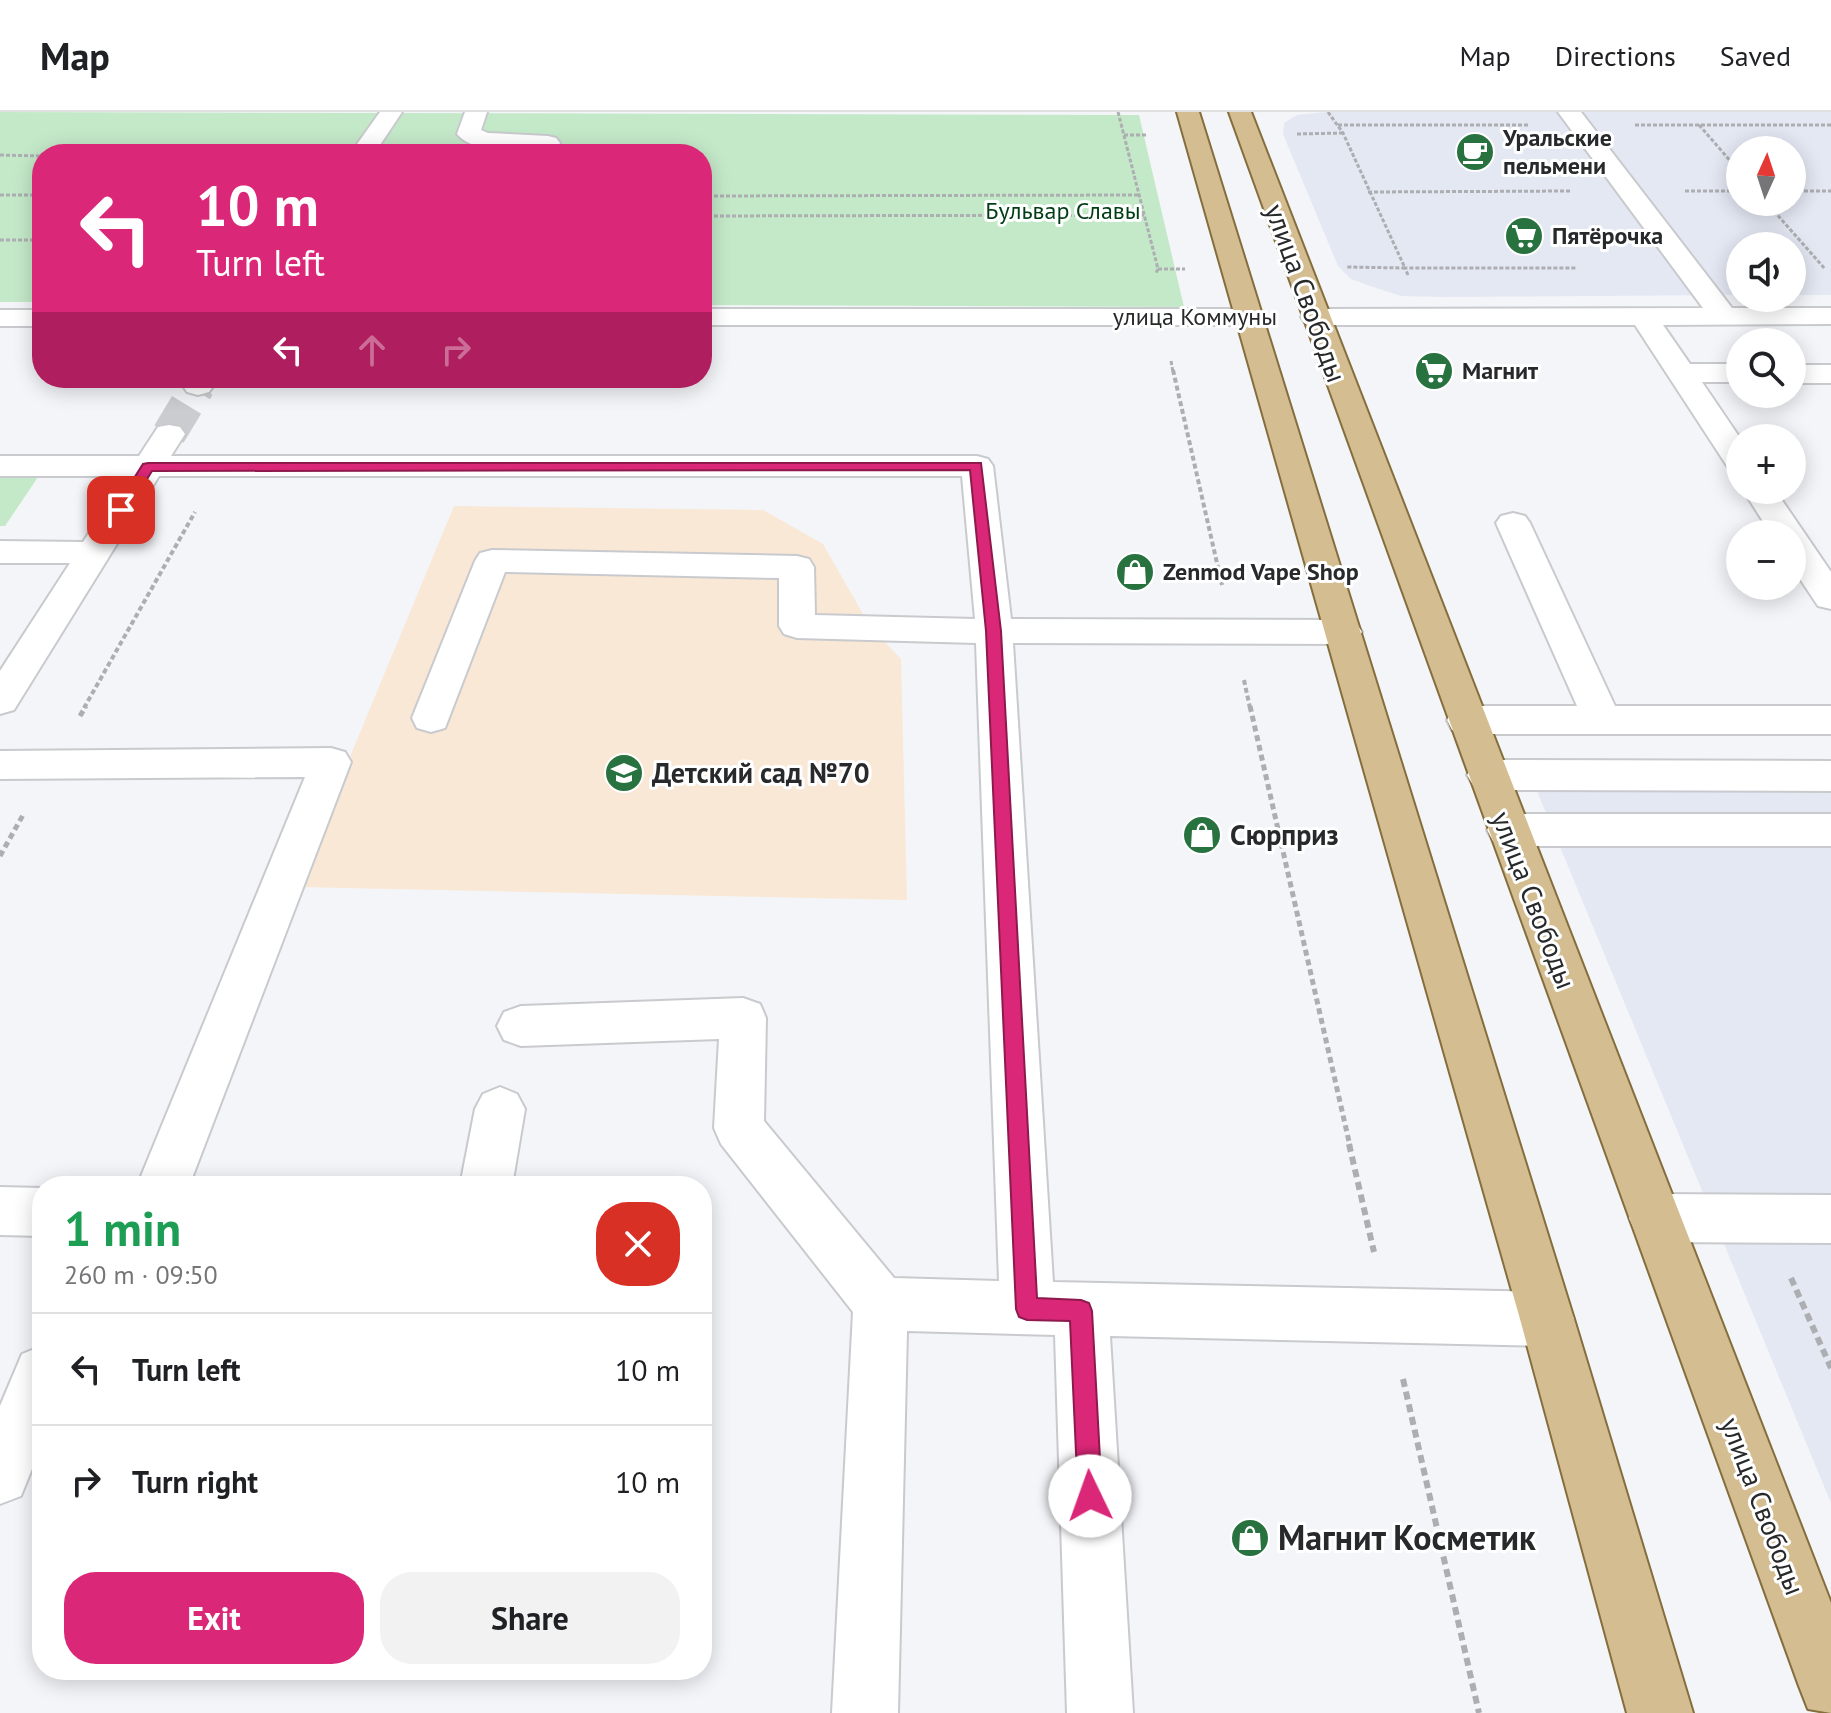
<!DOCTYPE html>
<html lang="en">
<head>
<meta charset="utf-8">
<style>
	body { margin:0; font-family:"PT Sans",sans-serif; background:#f2f2f2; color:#202124; height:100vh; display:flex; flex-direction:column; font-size:30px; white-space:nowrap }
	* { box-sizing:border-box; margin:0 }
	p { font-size:26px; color:#757577 }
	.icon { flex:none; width:44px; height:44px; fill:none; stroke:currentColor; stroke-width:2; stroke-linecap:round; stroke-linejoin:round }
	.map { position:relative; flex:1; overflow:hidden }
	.side { position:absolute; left:32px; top:1064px; width:680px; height:504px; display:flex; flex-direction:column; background:#fff; border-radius:32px; box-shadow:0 4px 20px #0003 }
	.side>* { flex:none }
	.banner { position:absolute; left:32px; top:32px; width:680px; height:244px; border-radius:32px; box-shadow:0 4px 20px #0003; background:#db2777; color:#fff; overflow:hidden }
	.needle { width:52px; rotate:3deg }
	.controls { position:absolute; left:1726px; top:24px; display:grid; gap:16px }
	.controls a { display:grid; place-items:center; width:80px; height:80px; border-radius:50%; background:#fff; box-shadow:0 4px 20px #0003; font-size:40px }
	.pin { position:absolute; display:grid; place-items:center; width:68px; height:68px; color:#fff; margin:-34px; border-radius:16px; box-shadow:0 4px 12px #0006 }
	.me { position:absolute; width:88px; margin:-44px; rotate:357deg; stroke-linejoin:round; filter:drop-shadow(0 0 6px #0008) }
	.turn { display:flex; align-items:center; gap:28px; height:168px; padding:0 32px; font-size:36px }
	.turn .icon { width:104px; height:104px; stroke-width:2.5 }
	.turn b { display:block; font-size:56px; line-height:68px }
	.lanes { display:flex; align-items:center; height:76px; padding:0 32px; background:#0003; justify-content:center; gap:40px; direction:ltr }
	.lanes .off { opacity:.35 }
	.round { display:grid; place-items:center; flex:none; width:84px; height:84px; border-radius:32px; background:#f2f2f2 }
	.summary { display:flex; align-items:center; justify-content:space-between; height:136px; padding:0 32px }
	h1 { font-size:48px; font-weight:600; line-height:60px; color:#1e9e55 }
	.action { display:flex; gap:16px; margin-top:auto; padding:16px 32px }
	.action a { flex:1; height:92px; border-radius:32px; background:#db2777; color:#fff; font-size:32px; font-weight:600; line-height:92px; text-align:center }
	.action a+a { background:#f2f2f2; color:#202124 }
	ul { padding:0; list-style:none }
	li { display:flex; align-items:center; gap:24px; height:112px; padding:0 32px; border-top:2px solid #e0e0e0 }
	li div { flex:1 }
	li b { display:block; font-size:30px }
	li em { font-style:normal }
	header { display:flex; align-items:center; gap:48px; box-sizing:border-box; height:112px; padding:0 40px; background:#fff; border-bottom:2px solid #e0e0e0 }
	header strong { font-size:38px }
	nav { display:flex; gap:44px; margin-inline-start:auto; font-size:28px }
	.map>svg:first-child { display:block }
</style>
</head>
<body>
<header>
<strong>Map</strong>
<nav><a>Map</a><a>Directions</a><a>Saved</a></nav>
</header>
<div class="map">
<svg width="1831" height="1601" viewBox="0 0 1831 1601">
	<rect width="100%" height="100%" fill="#f4f5f9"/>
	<g fill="#e4e8f3" fill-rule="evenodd">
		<path d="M1326 0H1831V183H1792V134H1740V183L1442 185 1401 184 1370 174 1351 167 1338 154 1283 22 1284 11 1297 3ZM1740 38H1792V90H1740Z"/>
		<path d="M1525 650H1831V1391Z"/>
	</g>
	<path fill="#f9e8d6" d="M454 394 763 398 823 432 871 516 901 547 907 788 296 775Z"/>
	<g fill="#c4e9c9">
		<path d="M0 0 1139 3 1184 195 702 193V42H42V190H0Z"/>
		<path d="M0 364 38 365 5 414H0Z"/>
	</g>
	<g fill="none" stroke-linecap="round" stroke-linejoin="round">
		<path stroke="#cbccd0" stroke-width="34" stroke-dasharray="34 17" stroke-linecap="butt" d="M169 322 198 274"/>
		<g stroke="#c9cace" stroke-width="4">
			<g id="minor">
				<path d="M380 0H402L374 42H350Z"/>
				<path d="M465 0H487L481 18 488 21 548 24 556 26 560 31 556 36 548 38C523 37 474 43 457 22Z"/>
				<path d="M1558 0H1581L1732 196H1831V212L1663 213 1690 252H1740V270H1702L1740 326V360L1729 357 1635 213H1315L1305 211 1301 205 1305 199 1315 197 1703 196Z"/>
				<path d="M702 197H1249L1259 199 1263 205 1259 211 1249 213H702Z"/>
				<rect x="0" y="198" width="42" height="16"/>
				<rect x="1792" y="253" width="39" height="18"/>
				<path d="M189 266H219L209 280 198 283 187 280 183 274Z"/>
				<path d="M169 313 180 315 185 322 171 344H977L988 347 993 354 1011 507 1344 508 1357 512 1362 520 1357 528 1344 532 1013 531 1053 1170 1547 1180 1566 1188 1574 1207 1566 1226 1547 1234 1110 1224 1133 1601H1067L1055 1223 907 1219 898 1601H832L853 1200 721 1032 714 1016 719 927 521 934 504 928 497 914 504 900 521 894 743 886 760 892 766 906 764 1009 894 1166 999 1169 976 531 797 526 784 522 779 514V466L505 460 445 616 431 620 417 616 412 606 475 449 480 441 492 438 797 444 809 447 814 455 815 503 975 507 962 364H159L14 598 0 602V559L70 451H0V429L83 430 126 364H0V344H139L158 315Z"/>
				<path d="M1743 378H1775L1831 460V497L1818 494 1792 455V422H1771Z"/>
				<path d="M1513 401 1525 404 1530 411 1615 594H1831V622H1466L1452 618 1447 608 1452 598 1466 594H1577L1496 411 1501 404Z"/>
				<path d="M331 636 345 640 351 650 189 1074H137L305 665 0 667V639Z"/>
				<path d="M1487 648 1831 649V679L1487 678 1473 673 1467 663 1473 653Z"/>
				<path d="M1508 702H1831V734H1508L1493 729 1487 718 1493 707Z"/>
				<path d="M500 975 517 982 525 997 512 1074H460L475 997 483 982Z"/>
				<path d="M0 1075 42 1076V1124L0 1123Z"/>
				<path d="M1655 1082 1831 1083V1131L1655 1130 1637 1123 1629 1106 1637 1089Z"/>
				<path d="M42 1234V1332L21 1384 0 1392V1294L22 1242Z"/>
			</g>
		</g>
		<g stroke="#856e3d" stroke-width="4">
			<g id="major">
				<path d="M1177 0H1199L1574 1207 1693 1601H1627L1520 1207Z"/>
				<path d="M1229 0H1251L1831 1491V1601L1808 1597 1799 1574Z"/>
			</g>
		</g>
		<g stroke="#adaeb1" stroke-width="3" stroke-dasharray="4 2" stroke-linecap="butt">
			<path d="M1118 0 1158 157 1156 161"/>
			<path d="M1328 0 1343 21 1405 156 1347 155"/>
			<path d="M1338 13H1529"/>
			<path d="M1635 13H1831"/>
			<path d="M1699 13 1740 60"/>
			<path d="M1297 22 1343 21"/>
			<path d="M1124 23H1147"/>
			<path d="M0 43 42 44"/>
			<path d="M1685 79H1740"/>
			<path d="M1792 79H1831"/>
			<path d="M1368 80 1571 79"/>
			<path d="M0 83H42"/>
			<path d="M702 84 1139 83"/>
			<path d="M1766 90 1825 157"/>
			<path d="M702 104 1144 103"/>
			<path d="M0 128H42"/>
			<path d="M1158 157H1185"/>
			<path d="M1408 163 1405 156H1576"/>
			<path d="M1171 249 1173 260"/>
		</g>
		<g stroke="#adaeb1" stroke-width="4" stroke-dasharray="5 3" stroke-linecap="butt">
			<path d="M1173 258 1222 473"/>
			<path d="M1244 568 1250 596"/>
			<path d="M84 596 195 400"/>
		</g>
		<g stroke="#adaeb1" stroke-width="5" stroke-dasharray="6 4" stroke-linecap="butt">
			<path d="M1250 594 1350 1034"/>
			<path d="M80 604 86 594"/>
			<path d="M0 744 23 703"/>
		</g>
		<g stroke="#adaeb1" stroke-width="6" stroke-dasharray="8 5" stroke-linecap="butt">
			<path d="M1349 1032 1374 1140"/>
			<path d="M1791 1166 1831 1256"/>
			<path d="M1403 1267 1479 1601"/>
		</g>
		<use href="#minor" fill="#fff" fill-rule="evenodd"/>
		<use href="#major" fill="#d4be91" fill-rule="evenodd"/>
	</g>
	<path fill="#db2777" stroke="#8e194d" stroke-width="2" d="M981 351 1001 519 1037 1186 1081 1188 1089 1191 1092 1199 1102 1384 1099 1393 1090 1397 1081 1393 1078 1384 1070 1209 1027 1208 1019 1205 1016 1197 986 519 970 358 152 359 126 401 114 398 143 352 148 351Z"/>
	<defs>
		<g id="cafe-disc" transform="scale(2)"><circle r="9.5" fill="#287240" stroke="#fff"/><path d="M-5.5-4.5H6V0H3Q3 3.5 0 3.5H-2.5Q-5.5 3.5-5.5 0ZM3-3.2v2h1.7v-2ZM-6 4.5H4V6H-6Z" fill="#fff"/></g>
		<g id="supermarket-disc" transform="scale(2)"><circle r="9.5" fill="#287240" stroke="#fff"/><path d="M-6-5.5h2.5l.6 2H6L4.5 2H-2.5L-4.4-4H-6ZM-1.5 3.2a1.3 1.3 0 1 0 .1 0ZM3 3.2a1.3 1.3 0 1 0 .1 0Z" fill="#fff"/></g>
		<g id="shop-disc" transform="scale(2)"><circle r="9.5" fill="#287240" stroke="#fff"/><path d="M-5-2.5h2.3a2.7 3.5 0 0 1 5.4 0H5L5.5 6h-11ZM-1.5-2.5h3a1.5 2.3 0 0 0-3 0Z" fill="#fff"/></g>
		<g id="school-disc" transform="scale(2)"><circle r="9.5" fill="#287240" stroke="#fff"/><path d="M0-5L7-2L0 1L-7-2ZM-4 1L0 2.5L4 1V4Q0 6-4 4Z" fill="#fff"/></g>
	</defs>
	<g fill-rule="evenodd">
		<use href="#cafe-disc" x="1475" y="40"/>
		<use href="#supermarket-disc" x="1524" y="124"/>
		<use href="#supermarket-disc" x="1434" y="259"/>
		<use href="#shop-disc" x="1135" y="460"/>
		<use href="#school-disc" x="624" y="661"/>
		<use href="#shop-disc" x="1202" y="723"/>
		<use href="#shop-disc" x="1250" y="1426"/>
	</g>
	<g text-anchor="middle" stroke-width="6" stroke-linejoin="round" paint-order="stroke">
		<g font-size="24" font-weight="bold" fill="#28292a" stroke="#fff" text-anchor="start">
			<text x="1503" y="34">Уральские<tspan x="1503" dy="28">пельмени</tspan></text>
			<text x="1552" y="132">Пятёрочка</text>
			<text x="1462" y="267">Магнит</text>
			<text x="1163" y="468">Zenmod Vape Shop</text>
		</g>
		<g font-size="24" fill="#003d14" stroke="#fff">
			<text x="1063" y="107">Бульвар Славы</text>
		</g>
		<g font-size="24" fill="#28292a" stroke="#fff">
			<text x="1195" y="213">улица Коммуны</text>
		</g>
		<g font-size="28" fill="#28292a" stroke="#fff">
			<text transform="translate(1306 181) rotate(70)" y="10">улица Свободы</text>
			<text transform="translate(1534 788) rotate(69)" y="10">улица Свободы</text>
			<text transform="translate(1763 1394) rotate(69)" y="10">улица Свободы</text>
		</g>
		<g font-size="28" font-weight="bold" fill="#28292a" stroke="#fff" text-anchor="start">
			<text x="652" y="671">Детский сад №70</text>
			<text x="1230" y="733">Сюрприз</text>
		</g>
		<g font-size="34" font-weight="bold" fill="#28292a" stroke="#fff" text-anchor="start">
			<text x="1278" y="1438">Магнит Косметик</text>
		</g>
	</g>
</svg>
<div class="controls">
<a><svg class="needle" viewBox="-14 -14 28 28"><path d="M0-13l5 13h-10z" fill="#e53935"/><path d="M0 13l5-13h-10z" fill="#757577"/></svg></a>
<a><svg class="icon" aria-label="sound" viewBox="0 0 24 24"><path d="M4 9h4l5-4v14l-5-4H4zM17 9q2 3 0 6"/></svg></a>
<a><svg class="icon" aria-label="search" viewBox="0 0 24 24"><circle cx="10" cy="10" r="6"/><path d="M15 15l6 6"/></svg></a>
<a>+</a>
<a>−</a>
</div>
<div class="pin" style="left:121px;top:398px;background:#d93025"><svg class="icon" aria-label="arrive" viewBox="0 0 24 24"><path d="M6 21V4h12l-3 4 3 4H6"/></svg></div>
<svg class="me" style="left:1090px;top:1384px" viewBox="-20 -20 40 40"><circle r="19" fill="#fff"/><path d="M0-13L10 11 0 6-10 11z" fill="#db2777"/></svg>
<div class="banner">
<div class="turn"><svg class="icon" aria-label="left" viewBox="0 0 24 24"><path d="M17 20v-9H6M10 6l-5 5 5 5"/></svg><div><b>10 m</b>Turn left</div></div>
<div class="lanes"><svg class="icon" aria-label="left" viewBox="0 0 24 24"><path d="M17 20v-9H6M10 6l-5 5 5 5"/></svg><svg class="icon off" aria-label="ahead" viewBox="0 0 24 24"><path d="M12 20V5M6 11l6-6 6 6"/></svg><svg class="icon off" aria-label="right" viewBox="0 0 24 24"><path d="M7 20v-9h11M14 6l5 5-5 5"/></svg></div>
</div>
<section class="side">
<div class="summary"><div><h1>1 min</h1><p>260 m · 09:50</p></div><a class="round" style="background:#d93025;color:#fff"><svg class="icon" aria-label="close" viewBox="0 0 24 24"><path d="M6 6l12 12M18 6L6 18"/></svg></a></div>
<ul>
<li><svg class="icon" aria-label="left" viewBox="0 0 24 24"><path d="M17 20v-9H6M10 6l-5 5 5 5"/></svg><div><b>Turn left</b></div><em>10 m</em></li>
<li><svg class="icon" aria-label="right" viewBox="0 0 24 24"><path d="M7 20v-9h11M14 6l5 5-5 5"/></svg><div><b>Turn right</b></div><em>10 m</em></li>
</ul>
<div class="action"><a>Exit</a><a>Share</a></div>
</section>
</div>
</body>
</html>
